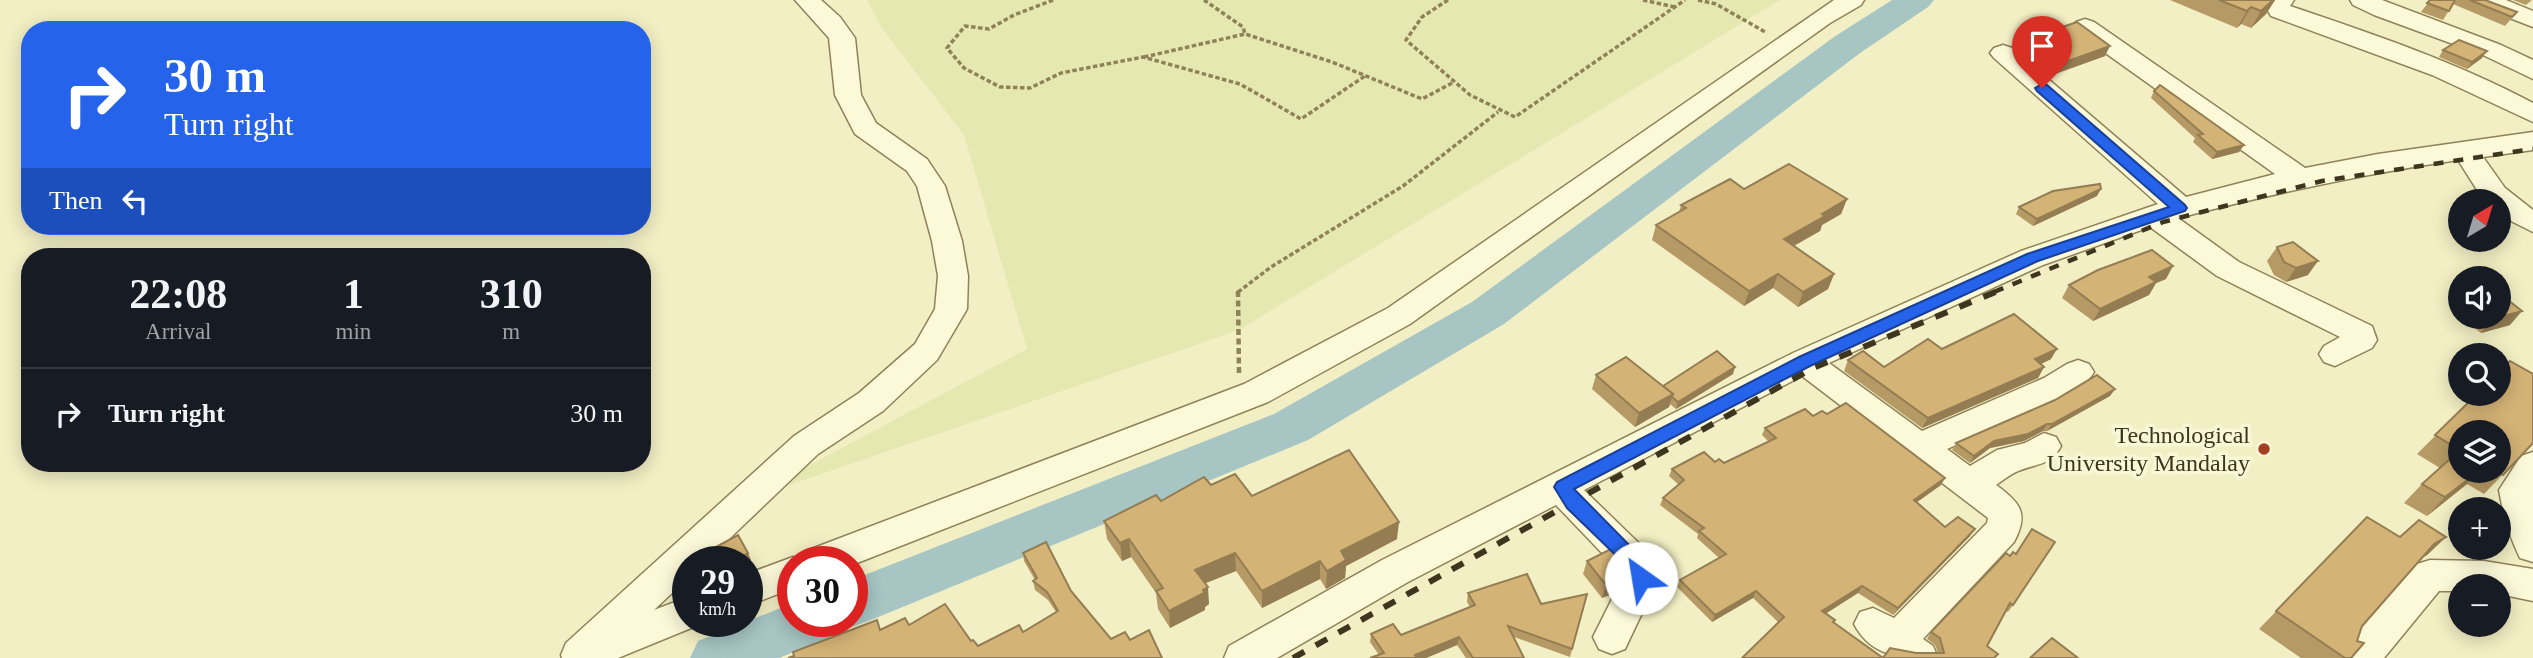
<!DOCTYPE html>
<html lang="en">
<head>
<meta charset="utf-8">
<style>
	body { margin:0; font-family:"Times New Roman",serif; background:#242831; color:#f1f3f6; height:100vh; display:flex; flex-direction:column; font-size:26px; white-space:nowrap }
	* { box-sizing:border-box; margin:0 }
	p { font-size:23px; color:#9ea1a6 }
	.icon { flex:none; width:38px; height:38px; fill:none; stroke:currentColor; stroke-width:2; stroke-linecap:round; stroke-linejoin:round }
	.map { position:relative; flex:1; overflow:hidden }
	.side { position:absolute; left:21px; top:248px; width:630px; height:224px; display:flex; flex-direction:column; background:#171b24; border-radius:28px; box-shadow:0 4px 18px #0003 }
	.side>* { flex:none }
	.top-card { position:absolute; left:21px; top:21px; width:630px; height:214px; border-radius:28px; box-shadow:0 4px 18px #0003; background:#2563eb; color:#fff; overflow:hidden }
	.needle { width:46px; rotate:38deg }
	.buttons { position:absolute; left:2448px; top:189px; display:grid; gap:14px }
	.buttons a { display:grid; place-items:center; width:63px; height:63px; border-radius:50%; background:#171b24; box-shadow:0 4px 18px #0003; font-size:35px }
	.speed { position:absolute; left:672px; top:546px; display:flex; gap:14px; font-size:35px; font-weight:700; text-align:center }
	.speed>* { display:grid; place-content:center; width:91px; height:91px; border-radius:50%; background:#171b24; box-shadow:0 4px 18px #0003; line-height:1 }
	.speed small { font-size:18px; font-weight:400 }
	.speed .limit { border:10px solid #d22; background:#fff; color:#111 }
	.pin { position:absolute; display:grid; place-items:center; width:60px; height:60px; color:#fff; margin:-72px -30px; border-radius:50% 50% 50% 0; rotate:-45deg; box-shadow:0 0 7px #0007 }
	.pin .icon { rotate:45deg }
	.me { position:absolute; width:77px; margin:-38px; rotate:328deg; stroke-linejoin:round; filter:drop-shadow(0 0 5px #0008) }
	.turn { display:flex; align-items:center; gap:24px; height:147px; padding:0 28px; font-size:32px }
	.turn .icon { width:91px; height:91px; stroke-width:2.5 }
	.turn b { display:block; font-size:49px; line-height:60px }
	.then { display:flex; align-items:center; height:66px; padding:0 28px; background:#0003; gap:14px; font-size:26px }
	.eta { display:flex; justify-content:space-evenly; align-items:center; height:119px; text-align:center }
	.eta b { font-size:42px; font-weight:700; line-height:49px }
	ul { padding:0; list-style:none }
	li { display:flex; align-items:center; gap:21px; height:91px; padding:0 28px; border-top:2px solid #363941 }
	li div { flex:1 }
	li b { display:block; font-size:26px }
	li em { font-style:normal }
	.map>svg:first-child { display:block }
</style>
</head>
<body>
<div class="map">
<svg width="2533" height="658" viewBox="0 0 2533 658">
	<rect width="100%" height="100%" fill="#f2efc4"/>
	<path fill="#e5e9b1" d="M867 0H1780L1239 330 743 501 1027 349 964 135 881 27Z"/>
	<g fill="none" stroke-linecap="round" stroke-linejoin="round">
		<path fill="#a6c5c3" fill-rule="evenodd" d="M1892 0H1934L1928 7 1860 53 1504 324 1308 440 871 620 852 627 836 621 828 638 779 658H690L698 641 793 603V621H852V580L1274 414 1472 302 1834 37Z"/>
		<g stroke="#8f8258" stroke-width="3">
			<g id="minor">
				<path d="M795 0H821L840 17 855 38 861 95 876 123 927 159 945 186 962 241 968 276 967 309 937 360 883 411 818 454 705 562H688V578L654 610 688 597V621H703L701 624 618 658H562L561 655 566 643 794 436 859 393 915 344 935 309 938 276 932 241 917 186 907 171 855 134 835 95 829 38Z"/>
				<path d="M1834 0H1864L1861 5 1830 23 1410 324 1268 402 852 565V562H793V588L747 606V574L793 557 802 560 806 551 1244 384 1388 308Z"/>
				<path d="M2269 0H2294L2290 6C2373 34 2456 62 2533 103V122L2432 75 2271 16 2265 6Z"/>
				<path d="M2350 0H2382L2501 45 2533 60V79L2483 55 2374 15 2353 5Z"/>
				<path d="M2473 0H2506L2533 11V27L2476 5Z"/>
				<path d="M2085 19 2094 22 2305 168 2378 154 2533 132V150L2483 157 2505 188 2533 210V232L2499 215V201H2484L2458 160C2363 174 2271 194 2178 218L2239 262 2372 326 2377 340 2372 348 2335 366 2324 362 2319 354 2324 346 2340 337 2217 276 2150 227 2043 265 1829 363 1922 431 2044 378 2067 364 2078 360 2089 364 2094 372C2079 400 1980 434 1947 449L1970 466 1997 450 2025 443 2044 433 2056 437 2061 446C2050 467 2035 463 2016 472 2009 475 2002 481 1996 485 2021 503 2029 514 2014 542L1923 639 1933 646 1938 658C1902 658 1872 658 1854 624L1860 612 1873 608 1894 618 1987 523 1988 518 1802 376 1584 490 1650 554 1659 577 1625 649 1612 654 1599 649 1593 637 1623 577 1621 573 1556 505 1408 582 1277 658H1224L1229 646 1382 560 1793 353 2021 251 2158 204 1994 58 1990 53 1994 48 2003 45 2012 48 2186 197 2275 174 2076 32 2072 27 2076 22Z"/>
				<path d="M2533 452V562L2520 558C2509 536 2503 513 2499 490L2521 456Z"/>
				<path d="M2430 560 2484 561 2533 569V601L2499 594V586H2460V591H2439L2384 658H2341L2346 646 2417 564Z"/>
			</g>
		</g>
		<g stroke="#8f8258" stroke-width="3.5" stroke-dasharray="4.5 2.5" stroke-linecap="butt">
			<path d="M1053 0 1014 15 989 29 965 26 947 48 964 68 1000 87 1030 88 1061 73 1143 57 1240 84 1301 119 1365 76"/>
			<path d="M1204 0 1243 27 1245 34 1332 62 1422 99 1454 82"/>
			<path d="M1448 0 1422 17 1406 40 1470 95 1515 117 1685 0"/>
			<path d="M1643 0 1675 7"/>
			<path d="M1698 0 1716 4 1767 33"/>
			<path d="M1144 57 1245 34"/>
			<path d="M1238 292 1271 267 1403 186 1498 112"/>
		</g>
		<path stroke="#8f8258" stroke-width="4.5" stroke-dasharray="6 3.5" stroke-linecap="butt" d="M1238 291 1239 373"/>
		<use href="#minor" fill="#fcf9d9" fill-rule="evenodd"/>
		<path stroke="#3e351e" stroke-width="4.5" stroke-dasharray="10 10" stroke-linecap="butt" d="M1994 292 2163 222 2322 181 2533 149"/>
		<path stroke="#3e351e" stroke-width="6" stroke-dasharray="13 13" stroke-linecap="butt" d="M1293 658 1813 368 1998 291"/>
	</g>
	<g fill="#b69a65" fill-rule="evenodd">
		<path d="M2170 0H2275L2266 14 2251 28 2241 24 2237 28Z"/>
		<path d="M2430 0H2485L2517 12 2505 26 2453 4 2443 20 2421 12Z"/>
		<path d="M2513 0H2532L2526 5Z"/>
		<path d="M2041 34 2105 56 2055 74 2026 52 2030 42 2038 40Z"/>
		<path d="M2443 50 2482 58 2467 69 2439 57Z"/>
		<path d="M2154 91 2244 145 2239 152 2212 159 2193 142 2195 138 2151 98Z"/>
		<path d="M1744 189 1847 199 1841 214 1822 225 1820 231 1794 246 1834 274 1828 289 1798 307 1773 288 1744 306 1652 240 1656 225 1679 212 1681 205Z"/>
		<path d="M2097 196 2033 226 2016 214 2019 207Z"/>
		<path d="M2277 247 2308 275 2286 282 2274 275 2267 261Z"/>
		<path d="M2166 279 2156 283 2149 295 2093 321 2062 298 2069 285Z"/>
		<path d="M2460 312V317H2499L2510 325 2481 333 2458 315Z"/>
		<path d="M1942 349 2051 359 2041 364 2044 367 2038 378 1922 428 1844 371 1848 360 1884 367Z"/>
		<path d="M2510 361 2533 374V443L2484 494 2467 484 2427 516 2404 503 2422 484 2440 468 2417 454 2477 394H2499V372ZM2460 432H2499V471H2460Z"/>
		<path d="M1733 374 1683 405 1676 409 1670 404 1669 407 1635 427 1592 389 1596 375 1663 386Z"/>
		<path d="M2115 389 2110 396 2047 431H2043L2024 441 1990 448 1970 463 1952 450 1956 443Z"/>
		<path d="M1827 414 1941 485 1917 502 1945 527 1970 536 1893 615 1858 593 1826 613 1835 620 1834 623 1778 622 1753 598 1712 622 1677 587 1680 580 1719 558 1697 538 1698 534 1660 505 1663 498 1679 485 1669 476 1672 469 1715 462 1724 463 1769 442 1762 435 1765 428 1813 416Z"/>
		<path d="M1211 485 1252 496 1397 539 1346 566 1345 578 1326 589 1320 579 1262 608 1236 571 1205 583 1209 604 1205 607V610L1170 628 1158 609 1156 593 1131 557 1122 561 1107 539 1104 521Z"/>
		<path d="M2367 517 2400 537H2446L2427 555 2420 559 2362 626 2351 658H2301L2259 629Z"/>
		<path d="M1023 553 1071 591 1111 639 1130 640 1162 658H788L881 630 909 625 971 641 978 646 1023 632 1056 612 1048 600 1035 590 1033 581 1035 580 1024 561Z"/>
		<path d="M2006 553 2013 605 2008 612 2006 611 1987 646 1995 658 1916 653H1938L1935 645 1927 639 1931 632Z"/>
		<path d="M1587 561 1624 564 1620 577 1612 594 1602 598 1583 574Z"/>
		<path d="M1468 593 1541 604 1587 594 1570 657 1514 637 1524 658H1466L1457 645 1426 658H1370L1379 655 1370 642 1371 634 1401 635 1470 607 1467 602Z"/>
	</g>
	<g fill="#947d53">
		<path d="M2273 0H2275L2266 14 2251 28 2261 11Z"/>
		<path d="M2251 7 2241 24 2237 28 2247 11Z"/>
		<path d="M2110 46 2105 56 2055 74 2060 64Z"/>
		<path d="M2487 51 2482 58 2467 69 2472 62Z"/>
		<path d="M2244 145 2239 152 2212 159 2217 152Z"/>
		<path d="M2101 189 2097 196 2033 226 2037 219Z"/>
		<path d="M1847 199 1841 214 1822 225 1820 231 1779 254 1784 239 1822 214Z"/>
		<path d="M2318 261 2308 275 2286 282 2296 268Z"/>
		<path d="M2173 266 2166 279 2156 283 2149 295 2093 321 2100 309 2149 277Z"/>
		<path d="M1778 274 1773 288 1744 306 1749 291Z"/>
		<path d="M1834 274 1828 289 1798 307 1803 292Z"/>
		<path d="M2522 311 2510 325 2481 333 2493 319Z"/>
		<path d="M2057 349 2051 359 2029 370 2035 359Z"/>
		<path d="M1735 367 1733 374 1676 409 1678 402Z"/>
		<path d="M2044 367 2038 378 1922 428 1928 418Z"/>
		<path d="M2115 389 2110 396 2047 431 2052 424Z"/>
		<path d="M1673 394 1669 407 1635 427 1639 413Z"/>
		<path d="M2047 424 2043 431 2024 441 1990 448 1970 463 1974 456 1994 441Z"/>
		<path d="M2479 471H2480L2467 484 2427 516 2445 497Z"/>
		<path d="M1945 478 1941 485 1910 507 1914 500Z"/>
		<path d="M1399 522 1397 539 1346 566 1345 578 1326 589 1327 571 1341 551Z"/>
		<path d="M1975 529 1970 536 1893 615 1898 608Z"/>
		<path d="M2446 537 2427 555 2415 562 2434 544Z"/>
		<path d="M1129 539 1131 557 1122 561 1120 543Z"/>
		<path d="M748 553 751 560 747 562H732Z"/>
		<path d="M1235 553 1236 571 1196 587 1195 570Z"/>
		<path d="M1320 561V579L1262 608V591Z"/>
		<path d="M1624 564 1620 577 1612 594 1602 598 1606 585Z"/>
		<path d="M1862 586 1858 593 1819 618 1822 611Z"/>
		<path d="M1208 587 1209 604 1205 607V610L1170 628 1169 611Z"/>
		<path d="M1756 591 1753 598 1712 622 1715 615Z"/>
		<path d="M1459 637 1457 645 1426 658H1414L1415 655Z"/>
	</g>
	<g fill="#d4b376" stroke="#947d53" stroke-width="2">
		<path d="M2219 0H2273L2261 11 2251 7 2247 11Z"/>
		<path d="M2430 0H2455L2449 11 2427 3Z"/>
		<path d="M2470 0H2485L2517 12 2512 17Z"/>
		<path d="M2077 22 2110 46 2060 64 2030 42 2047 37 2041 34Z"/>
		<path d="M2459 40 2487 51 2472 62 2443 50Z"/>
		<path d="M2160 85 2244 145 2217 152 2198 135 2203 134 2154 91Z"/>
		<path d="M1789 164 1847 199 1822 214 1825 216 1784 239 1834 274 1803 292 1778 274 1749 291 1656 225 1686 208 1681 205 1730 179 1744 189Z"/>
		<path d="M2100 184 2101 189 2037 219 2019 207 2053 191Z"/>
		<path d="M2293 242 2318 261 2296 268 2284 262 2277 247Z"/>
		<path d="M2152 250 2173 266 2149 277 2156 282 2100 309 2069 285 2098 270Z"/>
		<path d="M2499 293 2522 311 2493 319 2490 317H2499Z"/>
		<path d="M2014 314 2057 349 2035 359 2044 367 1928 418 1848 360 1863 351 1884 367 1928 339 1942 349Z"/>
		<path d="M1717 351 1735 367 1678 402 1672 397 1673 394 1663 386Z"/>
		<path d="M1626 357 1673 394 1639 413 1596 375Z"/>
		<path d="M2510 361 2533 374V443L2503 475 2495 471H2499V432H2460V450L2435 435 2477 394H2499V372Z"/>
		<path d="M2097 375 2115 389 2052 424H2047L2028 434 1994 441 1974 456 1956 443 2055 400Z"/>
		<path d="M1846 403 1945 478 1914 500 1945 527 1958 517 1975 529 1898 608 1862 586 1822 611 1835 620 1833 622 1883 658H1742L1784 617 1756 591 1715 615 1680 580 1726 554 1699 531 1704 528 1663 498 1684 480 1672 469 1704 452 1715 462 1719 459 1724 463 1776 438 1765 428 1805 409 1813 416 1822 411 1827 414Z"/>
		<path d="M1349 450 1399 522 1341 551 1346 560 1327 571 1320 561 1262 591 1235 553 1195 570 1208 587 1203 590 1204 593 1169 611 1156 591 1163 588 1129 539 1120 543 1104 521 1156 495 1161 501 1204 477 1211 485 1235 474 1252 496Z"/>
		<path d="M2460 450V471H2479L2445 497 2422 484Z"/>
		<path d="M2367 517 2400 537 2419 520 2446 537 2434 544 2362 626 2357 641 2364 643 2351 658H2345L2276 611Z"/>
		<path d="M2032 529 2055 542 2013 605 2010 603 1987 646 1998 654 1994 658H1883L1890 648 1916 653H1944L1940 638 1931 632 2006 553 2010 556 2013 552 2016 554Z"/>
		<path d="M738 535 748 553 732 562H725L716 547Z"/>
		<path d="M1046 542 1071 591 1111 639 1125 632 1130 640 1149 630 1162 658H788L794 656 793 652 877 620 880 630 905 618 909 625 945 604 971 641 973 640 978 646 1019 625 1023 632 1058 611 1047 592 1033 581 1037 578 1023 553Z"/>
		<path d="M1611 549 1624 564 1616 581 1606 585 1587 561Z"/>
		<path d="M1527 574 1541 604 1587 594 1572 649 1508 626 1524 658H1473L1459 637 1415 655 1417 658H1370L1384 653 1371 634 1393 624 1401 635 1475 605 1468 593Z"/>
		<path d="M2052 638 2078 658H2030Z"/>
	</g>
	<path fill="#2563eb" stroke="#184099" stroke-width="2" d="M2042 84 2047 85 2185 205 2187 208 2185 211 2038 261 1810 366 1574 489 1643 559 1650 578 1647 583 1641 585 1634 583 1629 568 1567 508 1554 487 1557 482 1799 357 2027 254 2169 207 2037 91 2035 88Z"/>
	<circle fill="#a43f22" stroke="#f9f7d5" stroke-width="2.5" cx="2264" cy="449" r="7"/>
	<g text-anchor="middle" stroke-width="7" stroke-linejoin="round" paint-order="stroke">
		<g font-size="24" fill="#3e351e" stroke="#f9f7d5" text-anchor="end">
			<text x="2250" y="443">Technological<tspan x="2250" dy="28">University Mandalay</tspan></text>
		</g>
	</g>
</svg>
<div class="buttons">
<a><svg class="needle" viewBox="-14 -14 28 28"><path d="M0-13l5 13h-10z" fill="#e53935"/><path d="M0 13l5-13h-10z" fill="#9ea1a6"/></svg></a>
<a><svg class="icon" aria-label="sound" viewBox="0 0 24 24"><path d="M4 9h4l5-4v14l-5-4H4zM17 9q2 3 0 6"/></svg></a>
<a><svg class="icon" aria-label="search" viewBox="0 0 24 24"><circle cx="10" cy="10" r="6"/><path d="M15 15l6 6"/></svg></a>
<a><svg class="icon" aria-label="layers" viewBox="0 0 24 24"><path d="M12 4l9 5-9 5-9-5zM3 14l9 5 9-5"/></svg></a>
<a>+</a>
<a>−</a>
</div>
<div class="speed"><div>29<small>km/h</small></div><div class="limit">30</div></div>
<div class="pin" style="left:2042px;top:88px;background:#d93025"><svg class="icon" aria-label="arrive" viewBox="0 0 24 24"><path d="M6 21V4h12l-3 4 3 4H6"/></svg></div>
<svg class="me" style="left:1641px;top:578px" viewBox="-20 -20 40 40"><circle r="19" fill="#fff"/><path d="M0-13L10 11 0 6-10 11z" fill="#2563eb"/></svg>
<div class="top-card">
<div class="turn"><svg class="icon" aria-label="right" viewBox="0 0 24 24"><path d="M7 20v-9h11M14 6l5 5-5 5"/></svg><div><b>30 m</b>Turn right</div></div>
<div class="then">Then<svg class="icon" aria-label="left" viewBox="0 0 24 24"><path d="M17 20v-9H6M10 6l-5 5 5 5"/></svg></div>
</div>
<section class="side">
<div class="eta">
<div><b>22:08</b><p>Arrival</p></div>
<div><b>1</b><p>min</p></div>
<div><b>310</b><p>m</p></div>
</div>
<ul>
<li><svg class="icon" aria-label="right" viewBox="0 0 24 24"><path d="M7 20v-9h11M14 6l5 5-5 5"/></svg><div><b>Turn right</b></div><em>30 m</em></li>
</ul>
</section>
</div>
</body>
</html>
